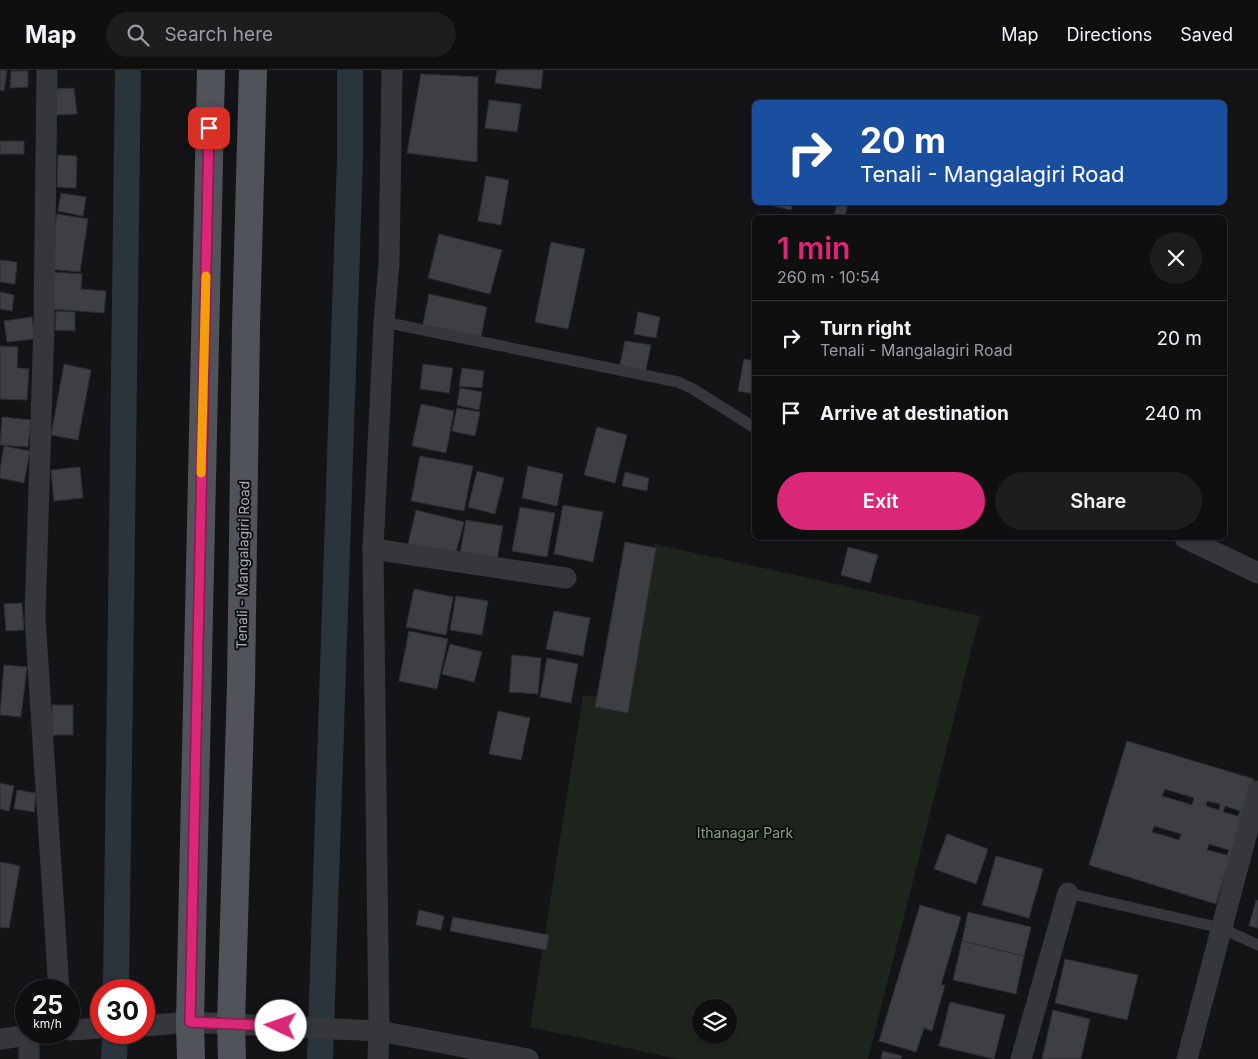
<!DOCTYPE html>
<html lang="en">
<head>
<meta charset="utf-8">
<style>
	body { margin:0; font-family:Inter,sans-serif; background:#1d1d1e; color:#f1f3f6; height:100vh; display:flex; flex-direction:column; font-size:19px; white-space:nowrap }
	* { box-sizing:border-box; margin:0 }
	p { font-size:16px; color:#9b9c9f }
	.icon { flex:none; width:28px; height:28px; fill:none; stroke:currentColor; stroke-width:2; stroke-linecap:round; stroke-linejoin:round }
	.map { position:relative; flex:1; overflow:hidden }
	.panel { position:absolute; left:752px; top:145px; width:475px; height:325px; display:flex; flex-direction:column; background:#0f0f10; border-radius:8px; box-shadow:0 1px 4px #0004,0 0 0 1px #2f2f30 }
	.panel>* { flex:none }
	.guide { position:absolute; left:752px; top:30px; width:475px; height:105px; border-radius:8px; box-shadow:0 1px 4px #0004,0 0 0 1px #2f2f30; background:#1a4fa0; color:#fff; overflow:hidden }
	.buttons { position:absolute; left:692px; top:929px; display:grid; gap:10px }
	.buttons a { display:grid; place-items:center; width:45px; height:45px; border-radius:50%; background:#0f0f10; box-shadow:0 1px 4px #0004,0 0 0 1px #2f2f30; font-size:25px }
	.speed { position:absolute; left:15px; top:909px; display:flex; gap:10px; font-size:25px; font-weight:700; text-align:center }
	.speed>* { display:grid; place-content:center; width:65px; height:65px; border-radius:50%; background:#0f0f10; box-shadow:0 1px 4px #0004,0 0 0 1px #2f2f30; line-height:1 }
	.speed small { font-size:12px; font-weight:400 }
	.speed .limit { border:8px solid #d22; background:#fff; color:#111 }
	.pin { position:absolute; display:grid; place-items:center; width:42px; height:42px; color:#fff; margin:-21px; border-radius:10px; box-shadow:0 2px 8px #0006 }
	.me { position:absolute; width:55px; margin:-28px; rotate:273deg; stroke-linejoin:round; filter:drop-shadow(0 0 4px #0008) }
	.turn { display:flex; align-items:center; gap:18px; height:105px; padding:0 25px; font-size:22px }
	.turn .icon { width:65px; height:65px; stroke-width:2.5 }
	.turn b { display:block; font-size:35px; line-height:42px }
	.round { display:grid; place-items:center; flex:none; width:52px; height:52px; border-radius:26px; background:#1d1d1e }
	.overview { display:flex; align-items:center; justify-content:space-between; height:85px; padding:0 25px }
	h1 { font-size:30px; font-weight:600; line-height:38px; color:#db2777 }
	.cta { display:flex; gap:10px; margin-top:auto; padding:10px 25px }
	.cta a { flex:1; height:58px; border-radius:30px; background:#db2777; color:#fff; font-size:20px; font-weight:600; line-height:58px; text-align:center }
	.cta a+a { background:#1d1d1e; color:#f1f3f6 }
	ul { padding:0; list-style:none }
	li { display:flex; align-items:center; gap:15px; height:75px; padding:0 25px; border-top:1px solid #2f2f30 }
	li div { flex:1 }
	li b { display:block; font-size:19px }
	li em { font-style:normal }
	header { display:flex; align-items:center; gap:30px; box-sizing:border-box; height:70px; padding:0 25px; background:#0f0f10; border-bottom:1px solid #2f2f30 }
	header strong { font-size:24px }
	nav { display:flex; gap:28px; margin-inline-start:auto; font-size:18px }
	.search { width:350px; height:45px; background:#1d1d1e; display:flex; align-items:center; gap:12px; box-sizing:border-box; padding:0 18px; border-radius:28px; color:#9b9c9f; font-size:19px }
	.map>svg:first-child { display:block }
</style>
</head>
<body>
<header>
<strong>Map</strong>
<div class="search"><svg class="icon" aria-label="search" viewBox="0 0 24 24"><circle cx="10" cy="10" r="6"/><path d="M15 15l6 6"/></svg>Search here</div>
<nav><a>Map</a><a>Directions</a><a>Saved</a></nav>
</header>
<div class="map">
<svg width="1258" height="989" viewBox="0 0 1258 989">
	<rect width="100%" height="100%" fill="#141416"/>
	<path fill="#1c241c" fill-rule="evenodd" d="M654 474 980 546 868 989H678L530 957 583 625 629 632ZM701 938H729V965H701Z"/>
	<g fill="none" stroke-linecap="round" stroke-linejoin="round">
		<g stroke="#29353a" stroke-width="26">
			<path d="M116 920 128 0"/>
			<path d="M114 989 115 962"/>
			<path d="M320 989 350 89V0"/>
		</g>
	</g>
	<g fill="#3e3f43" stroke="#2e2e32" fill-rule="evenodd">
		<path d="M0 0 7 1 4 21 0 20Z"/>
		<path d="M497 0H543L541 19 495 13Z"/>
		<path d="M11 1H28V17L10 18Z"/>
		<path d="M421 4 478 7 477 92 407 83Z"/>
		<path d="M74 18 77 44 56 45 54 19Z"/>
		<path d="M489 30 521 34 517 62 485 58Z"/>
		<rect x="0" y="71" width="24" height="13"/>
		<path d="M58 85 77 86 76 118 57 117Z"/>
		<path d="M486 106 509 110 501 155 478 151Z"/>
		<path d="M61 123 86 127 83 146 58 141Z"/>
		<path d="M775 132H793L791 140 774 136Z"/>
		<path d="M57 144 88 149 80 202 49 199Z"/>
		<path d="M439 164 502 180 490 224 428 208Z"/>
		<path d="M551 172 585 179 568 259 535 252Z"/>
		<path d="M0 190 17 192 15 214 0 212Z"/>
		<path d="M54 202 82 204 81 219 106 221 104 243 51 239Z"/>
		<path d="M0 222 14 225 12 241 0 239Z"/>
		<path d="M429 224 487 237 480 271 422 259Z"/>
		<path d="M56 241 75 242V261L55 260Z"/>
		<path d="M638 242 660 247 656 268 634 264Z"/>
		<path d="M32 247 35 269 7 272 4 251Z"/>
		<path d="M625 271 651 275 645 304 619 299Z"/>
		<path d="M0 276 18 277 17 298 29 299 27 330 0 329Z"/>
		<path d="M744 289 755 291V324L738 321Z"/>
		<path d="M64 294 91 300 78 370 51 365Z"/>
		<path d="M423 294 453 298 449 323 420 319Z"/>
		<path d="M462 298 484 301 482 318 459 316Z"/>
		<path d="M460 318 482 322 479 340 457 335Z"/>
		<path d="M421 334 454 341 446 383 412 376Z"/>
		<path d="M457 338 480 342 475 366 452 361Z"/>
		<path d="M2 347 31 350 28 377 0 375Z"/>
		<path d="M597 357 627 365 615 413 584 405Z"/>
		<path d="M4 376 30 381 24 413 0 408V398Z"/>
		<path d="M420 386 473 396 464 441 411 431Z"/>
		<path d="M528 396 563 404 557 436 522 428Z"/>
		<path d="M80 397 83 428 54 431 51 400Z"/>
		<path d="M477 401 504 408 495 444 468 437Z"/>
		<path d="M625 402 649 408 647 421 622 416Z"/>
		<path d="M563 435 603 442 593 492 554 484Z"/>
		<path d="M520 437 555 443 547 487 512 481Z"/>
		<path d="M416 440 464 452 454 490 407 478Z"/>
		<path d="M466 450 503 456 496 495 459 489Z"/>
		<path d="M625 472 656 478 628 643 595 637Z"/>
		<path d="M848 477 878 485 870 513 841 505Z"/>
		<path d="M414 519 453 527 446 565 406 557Z"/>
		<path d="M456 526 488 531 482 565 450 560Z"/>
		<path d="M22 533 24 560 6 561 4 534Z"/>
		<path d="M554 541 590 548 583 586 546 579Z"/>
		<path d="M409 561 448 569 437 619 399 611Z"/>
		<path d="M450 574 482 582 474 612 442 604Z"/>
		<path d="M512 585 541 588 538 624 509 622Z"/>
		<path d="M547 588 578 594 571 633 540 627Z"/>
		<path d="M4 595 27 597 21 647 0 645Z"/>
		<rect x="52" y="635" width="21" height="30"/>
		<path d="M498 641 530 648 521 690 489 684Z"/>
		<path d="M1127 671 1254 709 1216 834 1089 795ZM1165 719 1194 728 1192 735 1162 726ZM1207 731 1220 734 1219 740 1206 736ZM1225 736 1240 741 1238 746 1223 742ZM1154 756 1181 764 1179 770 1152 762ZM1209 774 1229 780 1227 785 1207 780Z"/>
		<path d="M0 713 14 716 9 741 0 739Z"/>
		<path d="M17 720 36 723 34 742 14 739Z"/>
		<path d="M947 764 988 779 976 814 934 799Z"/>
		<path d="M996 786 1043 799 1029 848 982 835Z"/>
		<path d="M0 792 20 796 9 858 0 857Z"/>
		<path d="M1256 830 1258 831V858L1249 856Z"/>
		<path d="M920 835 961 847 941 915H945L932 961 924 958 916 982 879 971Z"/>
		<path d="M419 840 444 846 441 860 416 855Z"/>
		<path d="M968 842 1031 857 1024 886 962 871Z"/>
		<path d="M453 847 549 865 546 880 450 861Z"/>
		<path d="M962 871 1024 886 1016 924 953 910Z"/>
		<path d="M1065 889 1138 905 1127 950 1055 933Z"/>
		<path d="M950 932 1005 945 994 989 939 976Z"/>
		<path d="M1053 940 1090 949 1081 989H1042Z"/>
		<path d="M883 981 902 986 901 989H881Z"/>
	</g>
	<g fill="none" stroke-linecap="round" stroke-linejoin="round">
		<g stroke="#35373b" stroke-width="11">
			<path d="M839 148 843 132"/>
			<path d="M384 252 678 312 693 319 755 358"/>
			<path d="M1068 823 1221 858 1258 875"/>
		</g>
		<g stroke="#35373b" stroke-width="21">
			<path d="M47 0 44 253 35 548 59 920"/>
			<path d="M1185 468 1258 503"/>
			<path d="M373 479 566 508"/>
			<path d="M144 956 190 952 379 961 528 989"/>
			<path d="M69 960 101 958"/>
			<path d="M29 965V989"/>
			<path d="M0 969 52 962"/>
			<path d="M378 989 379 961 373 479 384 252 389 193 392 0"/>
			<path d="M1021 989 1068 823"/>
			<path d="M1187 989 1258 721"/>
		</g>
		<g stroke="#50545a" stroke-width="28">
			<path d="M191 989 190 952 211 0"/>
			<path d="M232 989 231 954 241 614 246 256 253 0"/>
		</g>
	</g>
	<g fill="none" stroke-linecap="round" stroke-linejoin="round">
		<g stroke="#8e194d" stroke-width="12">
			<path id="route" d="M209 58 190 952 281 956"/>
		</g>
		<use href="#route" stroke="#db2777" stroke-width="9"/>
		<path stroke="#f59e0b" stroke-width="9" d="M201 403 206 206"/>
	</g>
	<g text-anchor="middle" stroke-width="4" stroke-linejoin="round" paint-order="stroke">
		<g font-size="14" fill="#a5adb6" stroke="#0f0f11">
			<text transform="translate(243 495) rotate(-89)" y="5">Tenali - Mangalagiri Road</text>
		</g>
		<g font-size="14" fill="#7fa27b" stroke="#0f0f11">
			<text x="745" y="768">Ithanagar Park</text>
		</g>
	</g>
</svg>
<div class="buttons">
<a><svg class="icon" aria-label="layers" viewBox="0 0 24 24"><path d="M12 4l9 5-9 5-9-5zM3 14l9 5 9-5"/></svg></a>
</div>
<div class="speed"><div>25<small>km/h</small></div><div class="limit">30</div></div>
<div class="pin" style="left:209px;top:58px;background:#d93025"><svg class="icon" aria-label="arrive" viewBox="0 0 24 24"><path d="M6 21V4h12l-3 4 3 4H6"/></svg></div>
<svg class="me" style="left:281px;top:956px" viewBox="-20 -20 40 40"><circle r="19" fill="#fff"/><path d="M0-13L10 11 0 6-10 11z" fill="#db2777"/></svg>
<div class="guide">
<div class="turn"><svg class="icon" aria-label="right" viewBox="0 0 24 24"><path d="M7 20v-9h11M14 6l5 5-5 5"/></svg><div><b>20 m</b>Tenali - Mangalagiri Road</div></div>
</div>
<section class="panel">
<div class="overview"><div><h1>1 min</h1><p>260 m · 10:54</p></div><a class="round"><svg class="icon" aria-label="close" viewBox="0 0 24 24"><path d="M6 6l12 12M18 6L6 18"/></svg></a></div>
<ul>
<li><svg class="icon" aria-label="right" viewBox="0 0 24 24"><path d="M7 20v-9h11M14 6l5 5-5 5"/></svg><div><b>Turn right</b><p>Tenali - Mangalagiri Road</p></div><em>20 m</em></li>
<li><svg class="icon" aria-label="arrive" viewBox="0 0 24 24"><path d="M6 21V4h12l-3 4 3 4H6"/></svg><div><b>Arrive at destination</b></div><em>240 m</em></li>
</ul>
<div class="cta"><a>Exit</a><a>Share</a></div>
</section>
</div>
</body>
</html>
